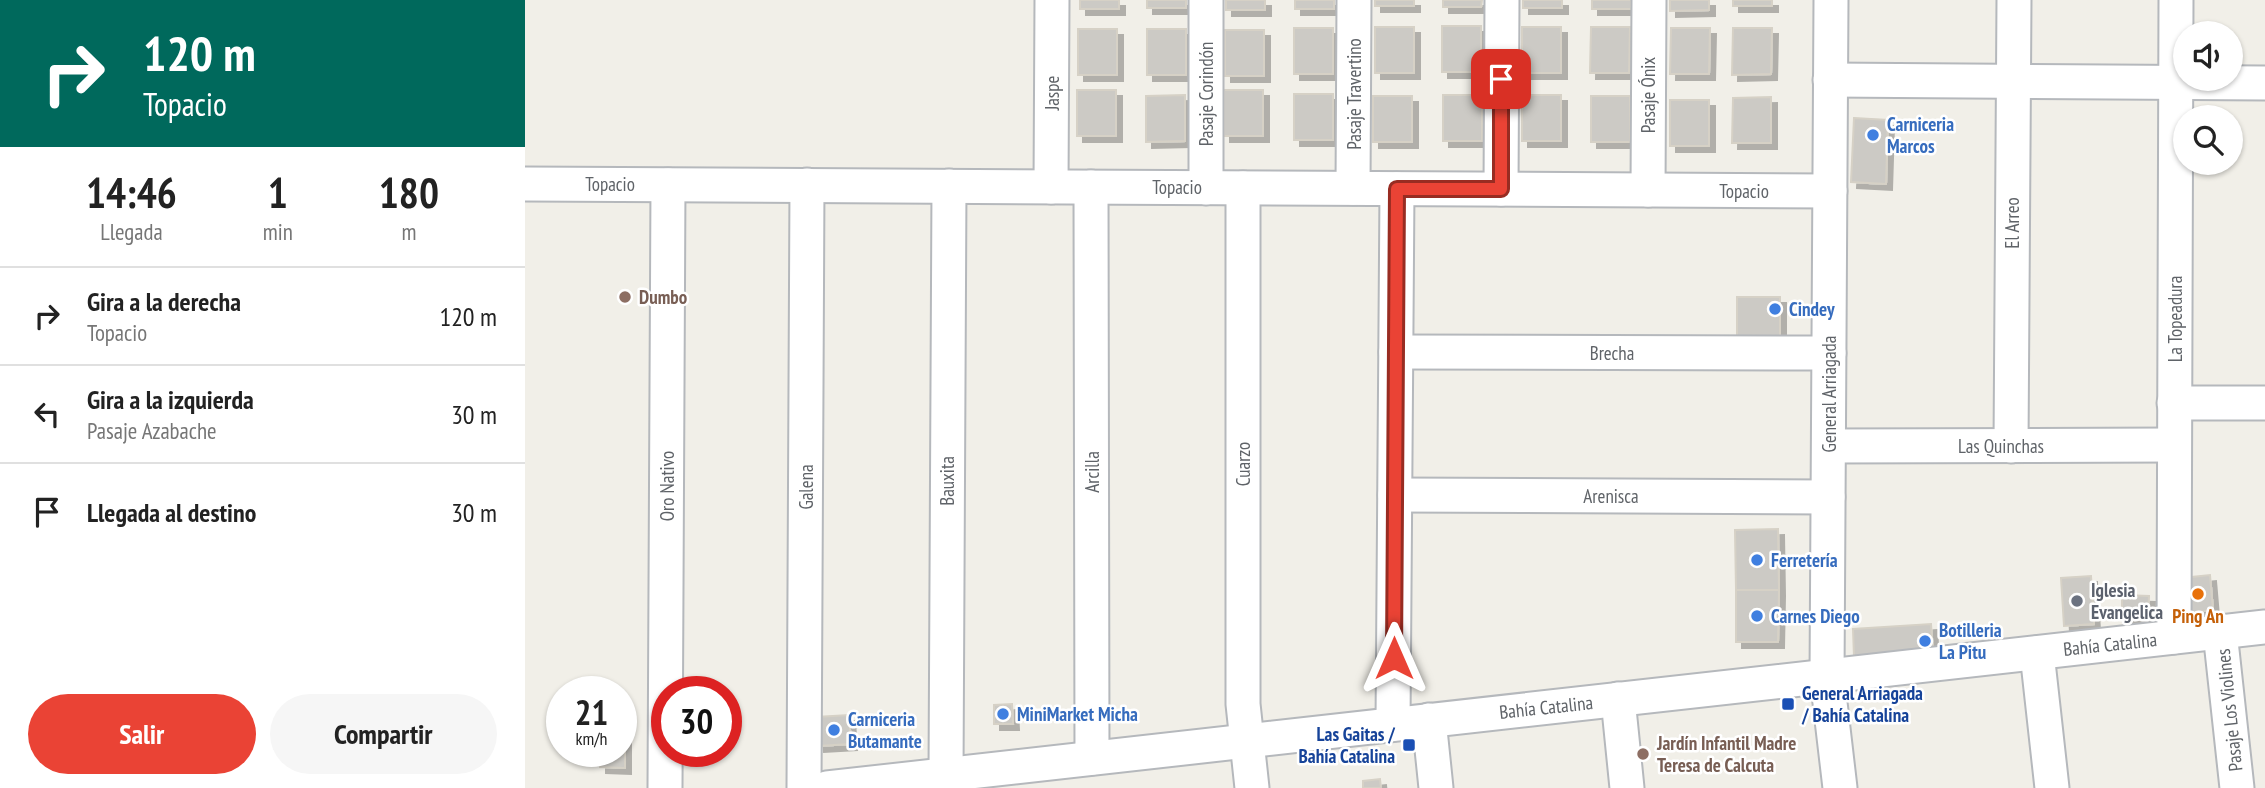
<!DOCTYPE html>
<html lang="es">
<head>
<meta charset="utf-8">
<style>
	body { margin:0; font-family:"PT Sans Narrow",sans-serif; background:#f6f6f6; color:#222; height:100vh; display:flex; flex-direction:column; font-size:26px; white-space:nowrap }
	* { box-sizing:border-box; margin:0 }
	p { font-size:23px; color:#767676 }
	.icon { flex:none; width:38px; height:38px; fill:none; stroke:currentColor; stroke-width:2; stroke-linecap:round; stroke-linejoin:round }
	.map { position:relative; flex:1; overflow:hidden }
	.side { display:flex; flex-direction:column; background:#fff; width:525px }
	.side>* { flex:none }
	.guide { background:#00695c; color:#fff; overflow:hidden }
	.tools { position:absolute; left:1648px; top:21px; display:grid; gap:14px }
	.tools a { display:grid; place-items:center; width:70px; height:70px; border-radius:50%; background:#fff; box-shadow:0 2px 5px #0004; font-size:35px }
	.speed { position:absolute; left:21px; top:676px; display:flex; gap:14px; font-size:35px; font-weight:700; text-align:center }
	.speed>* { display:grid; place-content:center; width:91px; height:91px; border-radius:50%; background:#fff; box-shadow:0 2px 5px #0004; line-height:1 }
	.speed small { font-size:18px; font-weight:400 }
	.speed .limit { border:10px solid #d22; background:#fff; color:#111 }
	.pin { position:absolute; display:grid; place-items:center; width:60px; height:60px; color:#fff; margin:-30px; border-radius:14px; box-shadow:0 4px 10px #0006 }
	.me { position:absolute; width:77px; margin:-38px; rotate:0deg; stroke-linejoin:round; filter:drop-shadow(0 0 5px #0008) }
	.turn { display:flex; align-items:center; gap:24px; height:147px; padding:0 28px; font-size:32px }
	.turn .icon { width:91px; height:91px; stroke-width:2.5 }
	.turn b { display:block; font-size:49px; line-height:60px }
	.eta { display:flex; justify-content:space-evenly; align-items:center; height:119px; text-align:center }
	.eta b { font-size:42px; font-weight:800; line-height:49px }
	.action { display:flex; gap:14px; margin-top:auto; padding:14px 28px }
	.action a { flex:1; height:80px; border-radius:42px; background:#ea4335; color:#fff; font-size:28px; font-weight:800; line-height:80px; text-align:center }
	.action a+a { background:#f6f6f6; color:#222 }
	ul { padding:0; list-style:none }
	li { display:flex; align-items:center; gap:21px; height:98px; padding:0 28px; border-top:2px solid #e0e0e0 }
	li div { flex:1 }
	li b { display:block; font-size:26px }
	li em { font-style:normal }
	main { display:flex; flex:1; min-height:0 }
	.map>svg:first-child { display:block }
</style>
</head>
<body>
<main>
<section class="side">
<div class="guide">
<div class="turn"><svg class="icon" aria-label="right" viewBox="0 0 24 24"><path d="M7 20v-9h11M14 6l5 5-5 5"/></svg><div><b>120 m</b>Topacio</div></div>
</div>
<div class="eta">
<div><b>14:46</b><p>Llegada</p></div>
<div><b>1</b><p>min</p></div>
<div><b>180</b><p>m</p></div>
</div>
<ul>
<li><svg class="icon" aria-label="right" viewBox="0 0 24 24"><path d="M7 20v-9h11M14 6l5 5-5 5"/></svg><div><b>Gira a la derecha</b><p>Topacio</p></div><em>120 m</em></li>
<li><svg class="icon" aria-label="left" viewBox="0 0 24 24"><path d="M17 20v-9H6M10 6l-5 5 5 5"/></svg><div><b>Gira a la izquierda</b><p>Pasaje Azabache</p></div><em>30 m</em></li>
<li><svg class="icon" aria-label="arrive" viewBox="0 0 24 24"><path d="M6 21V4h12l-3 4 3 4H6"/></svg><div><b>Llegada al destino</b></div><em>30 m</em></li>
</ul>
<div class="action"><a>Salir</a><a>Compartir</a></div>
</section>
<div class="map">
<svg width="1740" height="788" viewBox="0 0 1740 788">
	<defs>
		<filter id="shadow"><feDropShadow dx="6" dy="6" stdDeviation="0" flood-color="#0004"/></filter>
	</defs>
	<rect width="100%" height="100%" fill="#f1efe8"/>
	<g fill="#cccac5" stroke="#d6d1c6" stroke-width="2" filter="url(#shadow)">
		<rect x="555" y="0" width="39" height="9"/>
		<rect x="622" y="0" width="39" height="8"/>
		<rect x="701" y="0" width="39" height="10"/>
		<rect x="770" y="0" width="39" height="9"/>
		<rect x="850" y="0" width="39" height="6"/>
		<path d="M918 0H957L956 7H918Z"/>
		<rect x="998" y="0" width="39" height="8"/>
		<rect x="1067" y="0" width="39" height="9"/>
		<path d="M1145 0H1184V10L1145 11Z"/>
		<rect x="1208" y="0" width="39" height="6"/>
		<rect x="917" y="26" width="39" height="46"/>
		<rect x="850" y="27" width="39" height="46"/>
		<rect x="997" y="27" width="39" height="46"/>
		<path d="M1066 27H1105L1104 73H1065Z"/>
		<rect x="769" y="28" width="39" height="46"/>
		<path d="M1146 28H1185L1184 74H1145Z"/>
		<path d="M1208 28H1247L1246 74 1207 75Z"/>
		<rect x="553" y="29" width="39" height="46"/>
		<rect x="622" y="29" width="39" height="46"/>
		<rect x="700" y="30" width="39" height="46"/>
		<rect x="552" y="90" width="39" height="46"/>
		<rect x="699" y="90" width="39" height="46"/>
		<rect x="769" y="94" width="39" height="46"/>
		<path d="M660 95V141L621 142V96Z"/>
		<rect x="918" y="95" width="39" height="46"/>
		<rect x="997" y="95" width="39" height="46"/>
		<rect x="848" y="96" width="39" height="46"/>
		<rect x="1066" y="96" width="39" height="46"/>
		<path d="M1246 97V143H1207L1208 98Z"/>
		<rect x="1145" y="100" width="39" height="46"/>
		<path d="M1329 118 1363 120 1361 184 1326 182Z"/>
		<path d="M1212 297H1255V343L1212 342Z"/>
		<path d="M1253 529 1254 590H1211L1210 530Z"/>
		<path d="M1685 575 1688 610 1660 613 1657 578Z"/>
		<path d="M1566 576 1569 624 1539 626 1536 578Z"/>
		<path d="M1211 590H1254L1253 642H1211Z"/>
		<path d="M1597 595 1624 596 1623 620H1597Z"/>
		<path d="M1406 624 1408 652 1329 657 1328 629Z"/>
		<path d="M487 704 488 724H469V705Z"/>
		<path d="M324 715 326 744 293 746 291 717Z"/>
		<path d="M96 737H100V768L75 767V751H96Z"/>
		<path d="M855 779 856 788H838V781Z"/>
	</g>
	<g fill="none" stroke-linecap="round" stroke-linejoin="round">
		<g stroke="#b5b8bc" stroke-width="37">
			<g id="minor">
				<path d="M1306 0 1302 677 1315 788"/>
				<path d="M1305 80 1740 83"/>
				<path d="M0 184 1305 191"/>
				<path d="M526 187 527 0"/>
				<path d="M566 187 567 758"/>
				<path d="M681 188V0"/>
				<path d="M718 188V704L727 788"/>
				<path d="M828 188 829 0"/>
				<path d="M976 189 977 0"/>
				<path d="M1123 190 1124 0"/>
				<path d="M871 352 1304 353"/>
				<path d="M1649 403H1740"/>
				<path d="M1304 446 1649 445"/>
				<path d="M1486 446 1489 0"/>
				<path d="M870 495 1303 497"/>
				<path d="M1695 632 1712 788"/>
				<path d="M1649 637 1651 0"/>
				<path d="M1512 653 1527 788"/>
				<path d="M1093 699 1102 788"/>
				<path d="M904 720 911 788"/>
				<path d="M868 724 872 189"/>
				<path d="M421 775 424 186"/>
				<path d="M140 788 143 185"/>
				<path d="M279 788 282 185"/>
				<path d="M302 788 1740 627"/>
			</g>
		</g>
		<use href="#minor" stroke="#fff" stroke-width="33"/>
	</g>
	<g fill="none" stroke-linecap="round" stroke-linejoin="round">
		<g stroke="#982c22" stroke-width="18">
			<path id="route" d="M869 658 872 189H976V79"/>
		</g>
		<use href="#route" stroke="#ea4335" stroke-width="12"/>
	</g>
	<g fill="#3f7fe0" stroke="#fff" stroke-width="2.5">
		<circle cx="1348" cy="135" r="7"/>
		<circle cx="1250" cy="309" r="7"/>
		<circle cx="1232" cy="560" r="7"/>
		<circle cx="1232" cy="616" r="7"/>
		<circle cx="1400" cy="641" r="7"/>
		<circle cx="478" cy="714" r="7"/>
		<circle cx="309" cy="730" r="7"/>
	</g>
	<g fill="#8d6e63" stroke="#fff" stroke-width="2.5">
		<circle cx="100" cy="297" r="7"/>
		<circle cx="1118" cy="754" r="7"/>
	</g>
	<circle fill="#e8710a" stroke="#fff" stroke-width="2.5" cx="1673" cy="594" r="7"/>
	<circle fill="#6b7280" stroke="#fff" stroke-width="2.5" cx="1552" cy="601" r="7"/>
	<g fill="#1a4fb4" stroke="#fff" stroke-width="2.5">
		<rect x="1256" y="697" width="14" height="14" rx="3.5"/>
		<rect x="877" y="738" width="14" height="14" rx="3.5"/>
	</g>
	<g text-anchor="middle" stroke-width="5" stroke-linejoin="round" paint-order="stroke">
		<g font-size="19" fill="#5f6368" stroke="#fff">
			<text transform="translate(527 93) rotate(-90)" y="7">Jaspe</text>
			<text transform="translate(681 94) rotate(-90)" y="7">Pasaje Corindón</text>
			<text transform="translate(829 94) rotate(-90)" y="7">Pasaje Travertino</text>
			<text transform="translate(1123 95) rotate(-90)" y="7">Pasaje Ónix</text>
			<text x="85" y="191">Topacio</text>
			<text x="652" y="194">Topacio</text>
			<text x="1219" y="198">Topacio</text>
			<text transform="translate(1487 223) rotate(-90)" y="7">El Arreo</text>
			<text transform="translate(1650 319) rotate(-90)" y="7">La Topeadura</text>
			<text x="1087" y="360">Brecha</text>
			<text transform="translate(1304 394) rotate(-90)" y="7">General Arriagada</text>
			<text x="1476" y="453">Las Quinchas</text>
			<text transform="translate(718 464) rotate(-90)" y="7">Cuarzo</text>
			<text transform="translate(567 472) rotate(-90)" y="7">Arcilla</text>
			<text transform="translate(422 481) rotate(-90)" y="7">Bauxita</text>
			<text transform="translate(142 486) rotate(-90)" y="7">Oro Nativo</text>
			<text transform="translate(281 487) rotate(-90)" y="7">Galena</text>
			<text x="1086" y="503">Arenisca</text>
			<text transform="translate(1585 644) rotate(-6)" y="7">Bahía Catalina</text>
			<text transform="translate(1021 707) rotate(-6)" y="7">Bahía Catalina</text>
			<text transform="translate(1704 710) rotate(-96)" y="7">Pasaje Los Violines</text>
		</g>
		<g font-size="19" font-weight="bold" fill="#366cbe" stroke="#fff" text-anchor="start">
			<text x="1362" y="131">Carniceria<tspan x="1362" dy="22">Marcos</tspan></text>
			<text x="1264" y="316">Cindey</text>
			<text x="1246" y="567">Ferretería</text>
			<text x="1246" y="623">Carnes Diego</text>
			<text x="1414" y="637">Botilleria<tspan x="1414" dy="22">La Pitu</tspan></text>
			<text x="492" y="721">MiniMarket Micha</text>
			<text x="323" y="726">Carniceria<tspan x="323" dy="22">Butamante</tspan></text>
		</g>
		<g font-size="19" font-weight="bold" fill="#785e54" stroke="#fff" text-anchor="start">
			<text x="114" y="304">Dumbo</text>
			<text x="1132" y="750">Jardín Infantil Madre<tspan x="1132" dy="22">Teresa de Calcuta</tspan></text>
		</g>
		<g font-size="19" font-weight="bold" fill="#5b616d" stroke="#fff" text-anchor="start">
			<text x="1566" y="597">Iglesia<tspan x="1566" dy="22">Evangelica</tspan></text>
		</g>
		<g font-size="19" font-weight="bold" fill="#c56008" stroke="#fff">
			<text x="1673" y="623">Ping An</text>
		</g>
		<g font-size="19" font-weight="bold" fill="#164399" stroke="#fff" text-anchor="start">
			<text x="1277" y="700">General Arriagada<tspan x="1277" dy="22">/ Bahía Catalina</tspan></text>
			<text x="870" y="741" text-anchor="end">Las Gaitas /<tspan x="870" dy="22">Bahía Catalina</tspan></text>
		</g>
	</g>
</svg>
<div class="tools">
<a><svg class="icon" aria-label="sound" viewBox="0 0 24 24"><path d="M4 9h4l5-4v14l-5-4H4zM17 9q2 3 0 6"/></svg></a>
<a><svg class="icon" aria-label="search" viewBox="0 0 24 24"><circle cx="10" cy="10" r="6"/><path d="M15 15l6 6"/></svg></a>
</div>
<div class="speed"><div>21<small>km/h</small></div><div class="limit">30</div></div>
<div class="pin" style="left:976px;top:79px;background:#d93025"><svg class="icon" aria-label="arrive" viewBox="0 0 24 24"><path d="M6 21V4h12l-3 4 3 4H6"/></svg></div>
<svg class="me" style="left:869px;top:658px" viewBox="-20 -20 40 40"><path d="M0-17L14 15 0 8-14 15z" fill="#ea4335" stroke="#fff" stroke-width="4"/></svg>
</div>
</main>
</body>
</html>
